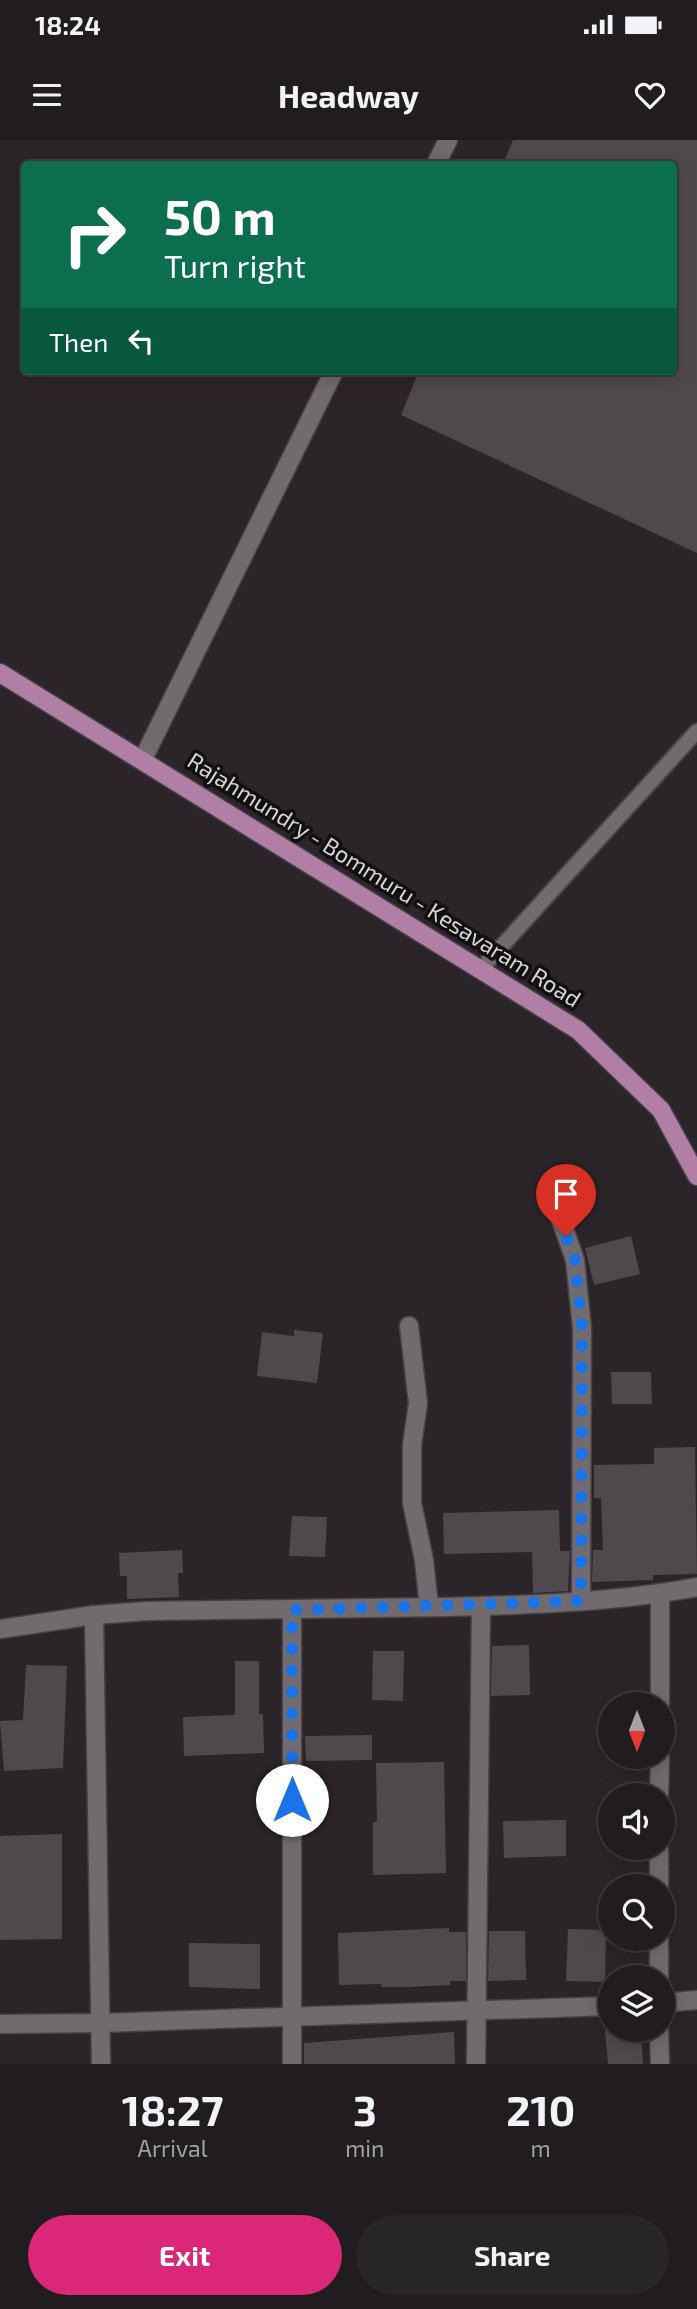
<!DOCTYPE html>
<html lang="en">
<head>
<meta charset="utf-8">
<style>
	body { margin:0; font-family:"Exo 2",sans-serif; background:#282528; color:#f1f3f6; height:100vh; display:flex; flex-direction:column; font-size:26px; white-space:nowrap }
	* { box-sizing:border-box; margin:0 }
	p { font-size:23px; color:#a2a1a4 }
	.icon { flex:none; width:38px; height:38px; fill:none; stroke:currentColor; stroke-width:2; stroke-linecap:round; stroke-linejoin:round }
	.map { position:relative; height:1924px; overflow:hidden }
	.drawer { display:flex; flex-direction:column; background:#201c1f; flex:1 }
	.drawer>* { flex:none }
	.hud { position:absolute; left:21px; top:21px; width:656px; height:214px; border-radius:7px; box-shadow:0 4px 18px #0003,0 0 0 2px #3d3a3d; background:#0b6e4f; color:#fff; overflow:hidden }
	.needle { width:46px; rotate:180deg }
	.tools { position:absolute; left:598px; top:1552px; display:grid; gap:14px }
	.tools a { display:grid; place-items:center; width:77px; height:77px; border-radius:50%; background:#201c1f; box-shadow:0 4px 18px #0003,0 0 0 2px #3d3a3d; font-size:35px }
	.pin { position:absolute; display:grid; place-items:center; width:60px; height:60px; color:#fff; margin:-72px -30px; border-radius:50% 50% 50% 0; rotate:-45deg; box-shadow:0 0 7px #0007 }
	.pin .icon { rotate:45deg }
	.me { position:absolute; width:77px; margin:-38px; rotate:0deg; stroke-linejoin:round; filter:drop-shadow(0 0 5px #0008) }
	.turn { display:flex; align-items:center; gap:24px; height:147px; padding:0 28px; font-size:32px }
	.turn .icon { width:91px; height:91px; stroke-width:2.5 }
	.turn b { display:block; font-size:49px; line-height:60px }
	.then { display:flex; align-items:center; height:66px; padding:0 28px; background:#0003; gap:14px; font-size:26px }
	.eta { display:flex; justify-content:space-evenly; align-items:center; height:119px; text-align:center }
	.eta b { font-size:42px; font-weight:700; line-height:49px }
	.cta { display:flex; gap:14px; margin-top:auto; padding:14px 28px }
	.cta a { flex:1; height:80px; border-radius:42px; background:#db2777; color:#fff; font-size:28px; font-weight:700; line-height:80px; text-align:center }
	.cta a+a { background:#282528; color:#f1f3f6 }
	.status { display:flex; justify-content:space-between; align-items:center; height:49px; padding:0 35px; background:#201c1f; direction:ltr }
	.status svg { height:19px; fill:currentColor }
	header { display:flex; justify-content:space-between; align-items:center; height:91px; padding:0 28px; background:#201c1f; font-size:32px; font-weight:700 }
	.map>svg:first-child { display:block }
</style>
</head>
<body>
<div class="status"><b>18:24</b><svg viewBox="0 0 49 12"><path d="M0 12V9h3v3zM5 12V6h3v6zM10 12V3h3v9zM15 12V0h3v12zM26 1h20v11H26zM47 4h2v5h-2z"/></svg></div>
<header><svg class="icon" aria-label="menu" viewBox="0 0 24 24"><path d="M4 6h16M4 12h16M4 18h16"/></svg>Headway<svg class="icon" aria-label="heart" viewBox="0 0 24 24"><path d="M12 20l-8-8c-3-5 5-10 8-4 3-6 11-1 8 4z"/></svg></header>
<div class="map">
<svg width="697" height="1924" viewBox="0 0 697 1924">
	<rect width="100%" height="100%" fill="#2b2529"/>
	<g fill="#4f494d">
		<path d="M513 0H697V413L401 275 419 231H674V24H503Z"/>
		<path d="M631 1096 640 1134 594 1145 585 1108Z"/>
		<path d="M294 1190 323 1193 317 1243 257 1236 262 1192 294 1196Z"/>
		<path d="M611 1232H651L652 1264H612Z"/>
		<path d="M695 1307 697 1434 653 1435V1440L592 1442 593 1410H603L601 1358H594V1325L654 1324V1308Z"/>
		<path d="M559 1370 560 1411H570L568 1451 533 1453 532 1412 444 1414 443 1373Z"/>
		<path d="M292 1376 327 1377 325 1417 289 1416Z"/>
		<path d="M182 1410 183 1433H178L179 1457 127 1459V1436H120L119 1413Z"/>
		<path d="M529 1505 530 1555 491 1556 492 1506Z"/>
		<path d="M373 1511H404L403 1561 372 1560Z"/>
		<path d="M235 1521H259V1574H263L264 1613 184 1616 183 1577 235 1575Z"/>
		<path d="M26 1525 67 1526 63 1628 4 1631 0 1581 23 1580Z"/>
		<path d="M372 1595V1620L306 1621 305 1596Z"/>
		<path d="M444 1622 446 1733 373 1735V1682H377L376 1623Z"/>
		<path d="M566 1680V1716L504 1718 503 1681Z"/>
		<path d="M62 1694V1799L0 1800V1696Z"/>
		<path d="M449 1788V1792H466V1841H450V1845L408 1847H381V1844L339 1845 338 1793Z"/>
		<path d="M568 1789 606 1790 605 1842 566 1841Z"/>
		<path d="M489 1791H525L526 1840 488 1841Z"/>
		<path d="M189 1803 260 1804V1849L189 1847Z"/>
		<path d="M605 1890H641L643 1924H608Z"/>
		<path d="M454 1892 455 1924H304V1903Z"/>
	</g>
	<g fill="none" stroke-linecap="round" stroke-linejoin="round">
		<g stroke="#464245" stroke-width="18">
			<path id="lane" d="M481 829 697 591"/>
		</g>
		<g stroke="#464245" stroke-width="21">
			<g id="street">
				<path d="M436 24 448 0"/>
				<path d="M143 619 334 231"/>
				<path d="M558 1072 575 1120 582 1188 581 1461"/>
				<path d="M409 1186 418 1263 412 1305V1363L424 1420 429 1467"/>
				<path d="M292 1470V1924"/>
				<path d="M94 1475 101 1924"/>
				<path d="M0 1489 94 1475 147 1471C247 1470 347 1469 447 1467 530 1465 615 1462 697 1447"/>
				<path d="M660 1564V1454"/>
				<path d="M659 1656 660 1617"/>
				<path d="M659 1746V1708"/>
				<path d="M659 1838V1799"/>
				<path d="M663 1863 697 1860"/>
				<path d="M0 1884 101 1883 611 1866"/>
				<path d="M659 1890 660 1924"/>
				<path d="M476 1924 481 1466"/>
			</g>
		</g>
		<g stroke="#464245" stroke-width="21">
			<path id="primary" d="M0 533 578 890 661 970 697 1036"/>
		</g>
		<use href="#lane" stroke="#716b6f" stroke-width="14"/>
		<use href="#street" stroke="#716b6f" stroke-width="18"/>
		<use href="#primary" stroke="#b17fa5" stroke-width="18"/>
	</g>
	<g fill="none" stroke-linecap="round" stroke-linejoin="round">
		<path stroke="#1a73e8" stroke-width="12" stroke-dasharray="0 21.6" d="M292 1660V1470L581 1461 582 1188 575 1120 566 1096"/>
	</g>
	<g text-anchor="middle" stroke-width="7" stroke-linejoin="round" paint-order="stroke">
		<g font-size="23" fill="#d9d5d8" stroke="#120f11">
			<text transform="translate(384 740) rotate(32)" y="8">Rajahmundry - Bommuru - Kesavaram Road</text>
		</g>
	</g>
</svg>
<div class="tools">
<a><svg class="needle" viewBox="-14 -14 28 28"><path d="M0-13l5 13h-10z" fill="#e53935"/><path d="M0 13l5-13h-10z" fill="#a2a1a4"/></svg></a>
<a><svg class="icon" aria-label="sound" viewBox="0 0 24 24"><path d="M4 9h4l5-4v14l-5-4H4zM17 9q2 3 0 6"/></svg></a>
<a><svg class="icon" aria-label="search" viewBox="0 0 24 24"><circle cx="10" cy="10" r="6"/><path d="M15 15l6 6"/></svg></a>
<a><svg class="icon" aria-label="layers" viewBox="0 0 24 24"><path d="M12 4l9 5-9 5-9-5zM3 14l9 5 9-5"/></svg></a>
</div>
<div class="pin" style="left:566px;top:1096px;background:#d93025"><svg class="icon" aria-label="arrive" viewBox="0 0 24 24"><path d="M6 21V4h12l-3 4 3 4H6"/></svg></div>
<svg class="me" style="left:292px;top:1660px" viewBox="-20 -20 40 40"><circle r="19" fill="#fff"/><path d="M0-13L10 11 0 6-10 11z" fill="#1a73e8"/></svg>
<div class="hud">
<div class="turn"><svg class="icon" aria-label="right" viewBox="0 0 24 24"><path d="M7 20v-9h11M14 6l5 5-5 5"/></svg><div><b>50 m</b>Turn right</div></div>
<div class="then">Then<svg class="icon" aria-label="left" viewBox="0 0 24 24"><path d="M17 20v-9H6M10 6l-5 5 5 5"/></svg></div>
</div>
</div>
<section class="drawer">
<div class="eta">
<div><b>18:27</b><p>Arrival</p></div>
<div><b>3</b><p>min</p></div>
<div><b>210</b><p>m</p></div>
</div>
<div class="cta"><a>Exit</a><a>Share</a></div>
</section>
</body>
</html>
